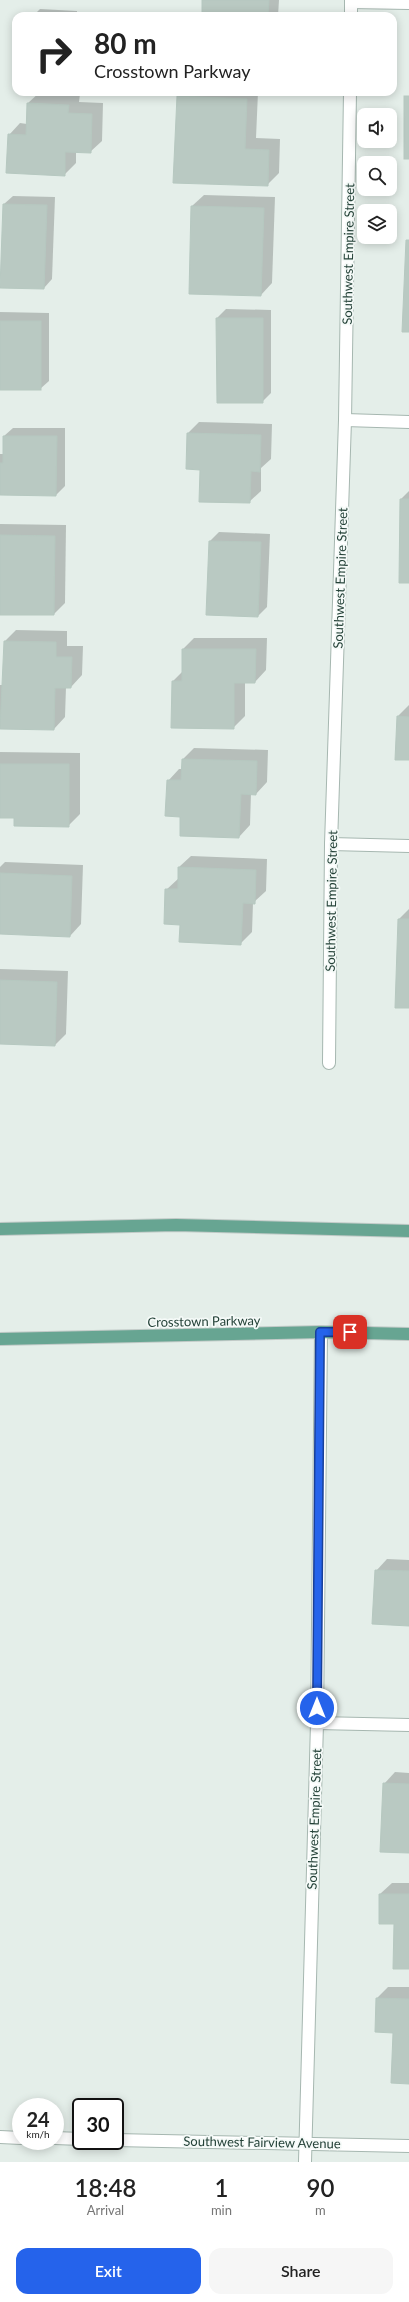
<!DOCTYPE html>
<html lang="en">
<head>
<meta charset="utf-8">
<style>
	body { margin:0; font-family:Lato,sans-serif; background:#f6f6f6; color:#222; height:100vh; display:flex; flex-direction:column; font-size:15px; white-space:nowrap }
	* { box-sizing:border-box; margin:0 }
	p { font-size:13px; color:#767676 }
	.icon { flex:none; width:22px; height:22px; fill:none; stroke:currentColor; stroke-width:2; stroke-linecap:round; stroke-linejoin:round }
	.map { position:relative; height:2162px; overflow:hidden }
	.drawer { display:flex; flex-direction:column; background:#fff; flex:1 }
	.drawer>* { flex:none }
	.guide { position:absolute; left:12px; top:12px; width:385px; height:84px; border-radius:12px; box-shadow:0 2px 10px #0003; background:#fff; color:#222; overflow:hidden }
	.controls { position:absolute; left:357px; top:108px; display:grid; gap:8px }
	.controls a { display:grid; place-items:center; width:40px; height:40px; border-radius:8px; background:#fff; box-shadow:0 2px 10px #0003; font-size:20px }
	.speed { position:absolute; left:12px; top:2098px; display:flex; gap:8px; font-size:20px; font-weight:700; text-align:center }
	.speed>* { display:grid; place-content:center; width:52px; height:52px; border-radius:50%; background:#fff; box-shadow:0 2px 10px #0003; line-height:1 }
	.speed small { font-size:10px; font-weight:400 }
	.speed .limit { border:2px solid #111; border-radius:6px; background:#fff; color:#111 }
	.pin { position:absolute; display:grid; place-items:center; width:34px; height:34px; color:#fff; margin:-17px; border-radius:8px; box-shadow:0 2px 6px #0006 }
	.me { position:absolute; width:44px; margin:-22px; rotate:0deg; stroke-linejoin:round; filter:drop-shadow(0 0 3px #0008) }
	.turn { display:flex; align-items:center; gap:14px; height:84px; padding:0 16px; font-size:18px }
	.turn .icon { width:52px; height:52px; stroke-width:2.5 }
	.turn b { display:block; font-size:28px; line-height:34px }
	.eta { display:flex; justify-content:space-evenly; align-items:center; height:68px; text-align:center }
	.eta b { font-size:24px; font-weight:600; line-height:28px }
	.primary-button { display:flex; gap:8px; margin-top:auto; padding:8px 16px }
	.primary-button a { flex:1; height:46px; border-radius:12px; background:#2563eb; color:#fff; font-size:16px; font-weight:600; line-height:46px; text-align:center }
	.primary-button a+a { background:#f6f6f6; color:#222 }
	.map>svg:first-child { display:block }
</style>
</head>
<body>
<div class="map">
<svg width="409" height="2162" viewBox="0 0 409 2162">
	<rect width="100%" height="100%" fill="#e4eee9"/>
	<g fill="#0003">
		<path d="M203 0H279L278 16H203Z"/>
		<path d="M40 9 77 11V16H33Z"/>
		<path d="M40 92 80 94 79 102 103 103 102 141 90 152H76V163L64 175 9 135 20 123 27 124 28 103Z"/>
		<path d="M182 92H258L256 138 280 139 279 173 267 185 178 96Z"/>
		<path d="M204 195 275 197 272 283 261 295 192 206Z"/>
		<path d="M13 196 55 197 52 279 44 288 4 204Z"/>
		<path d="M226 309 271 310V393L262 402 217 318Z"/>
		<path d="M0 312 49 313V381L40 389H0Z"/>
		<path d="M199 422 272 424 271 459 261 468V491L249 502 201 469 188 433Z"/>
		<path d="M13 428H65V486L56 495 0 494V454H4V436Z"/>
		<path d="M409 491V582L401 499Z"/>
		<path d="M0 524 66 525 65 603 54 614H0Z"/>
		<path d="M219 532 270 534 267 607 258 616 207 614 210 541Z"/>
		<path d="M16 630 67 631V646H83L82 675 71 687H66L65 717 54 729 0 728V685H4L5 641Z"/>
		<path d="M194 638H267L266 670 255 682H245V716L233 728 173 681 183 671V649Z"/>
		<path d="M409 705V759L398 716Z"/>
		<path d="M194 748 268 750 267 782 256 794 251 793 250 825 239 837 181 816 168 781 179 769H182L183 759Z"/>
		<path d="M0 752 80 753V814L68 826 15 817H0Z"/>
		<path d="M191 856 267 859 266 891 253 903 252 932 240 944 181 924 166 890 179 878V867Z"/>
		<path d="M5 862 83 865 81 924 70 936 0 933V867Z"/>
		<path d="M409 909V1007H396L399 919Z"/>
		<path d="M0 969 68 971 66 1034 55 1045 0 1043Z"/>
		<path d="M387 1559 409 1560V1625L376 1571Z"/>
		<path d="M395 1772 409 1773V1852L384 1784Z"/>
		<path d="M392 1883H409V1968L395 1923 380 1894Z"/>
		<path d="M388 1987H409V2083L394 2032 377 1998Z"/>
	</g>
	<g fill="#b9c9c2" stroke="#b6c8c0">
		<path d="M202 0H269L268 16H202Z"/>
		<path d="M177 96 247 99 245 149 269 150 268 186 173 183Z"/>
		<rect x="404" y="96" width="5" height="63"/>
		<path d="M27 103 69 105 68 113 92 114 91 153 65 152V176L6 173 8 134 26 135Z"/>
		<path d="M3 204 47 205 44 289 0 288Z"/>
		<path d="M191 206 264 208 261 296 189 294Z"/>
		<path d="M406 240H409V332H402Z"/>
		<path d="M216 318H263V403H217Z"/>
		<rect x="0" y="321" width="41" height="69"/>
		<path d="M187 433 261 435 260 472 251 471 250 503 199 502 200 470 186 469Z"/>
		<path d="M3 436H57L56 496 0 495V463H3Z"/>
		<path d="M400 499H409V583H399Z"/>
		<path d="M0 535 55 536 54 615H0Z"/>
		<path d="M209 541 261 542 258 617 206 615Z"/>
		<path d="M4 641 56 642V657H72L71 688H55L54 730 0 729Z"/>
		<path d="M182 649H256L255 683H234V729L171 728 172 681H182Z"/>
		<path d="M397 716 409 717V760H395Z"/>
		<path d="M182 759 257 761 256 795 241 794 239 838 180 836V817L165 816 167 780H181Z"/>
		<path d="M0 764H69V827L14 826V818H0Z"/>
		<path d="M178 867 256 870 255 904 243 903 241 945 179 942 180 925 164 924 165 889H178Z"/>
		<path d="M0 873 72 876 70 937 0 934Z"/>
		<path d="M398 919H409V1008H395Z"/>
		<path d="M0 980 57 982 55 1046 0 1044Z"/>
		<path d="M375 1570 409 1571V1626L372 1624Z"/>
		<path d="M383 1783 409 1784V1853L380 1852Z"/>
		<path d="M379 1894H409V1969H393L394 1924H379Z"/>
		<path d="M376 1998 409 1999V2084L391 2083 393 2033 375 2032Z"/>
	</g>
	<g fill="none" stroke-linecap="round" stroke-linejoin="round">
		<g stroke="#a6b7b0" stroke-width="14">
			<g id="minor">
				<path d="M351 2 409 3"/>
				<path d="M351 16V0"/>
				<path d="M345 420 409 422"/>
				<path d="M331 844 409 846"/>
				<path d="M329 1063 331 844 345 420 350 92"/>
				<path d="M317 1723 409 1725"/>
				<path d="M0 2137 21 2138"/>
				<path d="M55 2138 81 2139"/>
				<path d="M115 2140 409 2146"/>
				<path d="M305 2162 317 1723 321 1332"/>
			</g>
		</g>
		<g stroke="#c1cac7" stroke-width="14">
			<g id="major">
				<path d="M0 1229 176 1225 409 1231"/>
				<path d="M0 1339 321 1332 409 1334"/>
			</g>
		</g>
		<use href="#minor" stroke="#fff" stroke-width="12"/>
		<use href="#major" stroke="#67a592" stroke-width="12"/>
	</g>
	<g fill="none" stroke-linecap="round" stroke-linejoin="round">
		<g stroke="#184099" stroke-width="10">
			<path id="route" d="M317 1708 320 1332H350"/>
		</g>
		<use href="#route" stroke="#2563eb" stroke-width="7"/>
	</g>
	<g text-anchor="middle" stroke-width="3.5" stroke-linejoin="round" paint-order="stroke">
		<g font-size="13" fill="#234137" stroke="#f5faf8">
			<text transform="translate(348 254) rotate(-89)" y="5">Southwest Empire Street</text>
			<text transform="translate(340 578) rotate(-88)" y="5">Southwest Empire Street</text>
			<text transform="translate(331 901) rotate(-89)" y="5">Southwest Empire Street</text>
			<text transform="translate(204 1321) rotate(-1)" y="5">Crosstown Parkway</text>
			<text transform="translate(314 1819) rotate(-88)" y="5">Southwest Empire Street</text>
			<text transform="translate(262 2142) rotate(1)" y="5">Southwest Fairview Avenue</text>
		</g>
	</g>
</svg>
<div class="controls">
<a><svg class="icon" aria-label="sound" viewBox="0 0 24 24"><path d="M4 9h4l5-4v14l-5-4H4zM17 9q2 3 0 6"/></svg></a>
<a><svg class="icon" aria-label="search" viewBox="0 0 24 24"><circle cx="10" cy="10" r="6"/><path d="M15 15l6 6"/></svg></a>
<a><svg class="icon" aria-label="layers" viewBox="0 0 24 24"><path d="M12 4l9 5-9 5-9-5zM3 14l9 5 9-5"/></svg></a>
</div>
<div class="speed"><div>24<small>km/h</small></div><div class="limit">30</div></div>
<div class="pin" style="left:350px;top:1332px;background:#d93025"><svg class="icon" aria-label="arrive" viewBox="0 0 24 24"><path d="M6 21V4h12l-3 4 3 4H6"/></svg></div>
<svg class="me" style="left:317px;top:1708px" viewBox="-20 -20 40 40"><circle r="17" fill="#2563eb" stroke="#fff" stroke-width="3"/><path d="M0-11L8 9 0 5-8 9z" fill="#fff"/></svg>
<div class="guide">
<div class="turn"><svg class="icon" aria-label="right" viewBox="0 0 24 24"><path d="M7 20v-9h11M14 6l5 5-5 5"/></svg><div><b>80 m</b>Crosstown Parkway</div></div>
</div>
</div>
<section class="drawer">
<div class="eta">
<div><b>18:48</b><p>Arrival</p></div>
<div><b>1</b><p>min</p></div>
<div><b>90</b><p>m</p></div>
</div>
<div class="primary-button"><a>Exit</a><a>Share</a></div>
</section>
</body>
</html>
